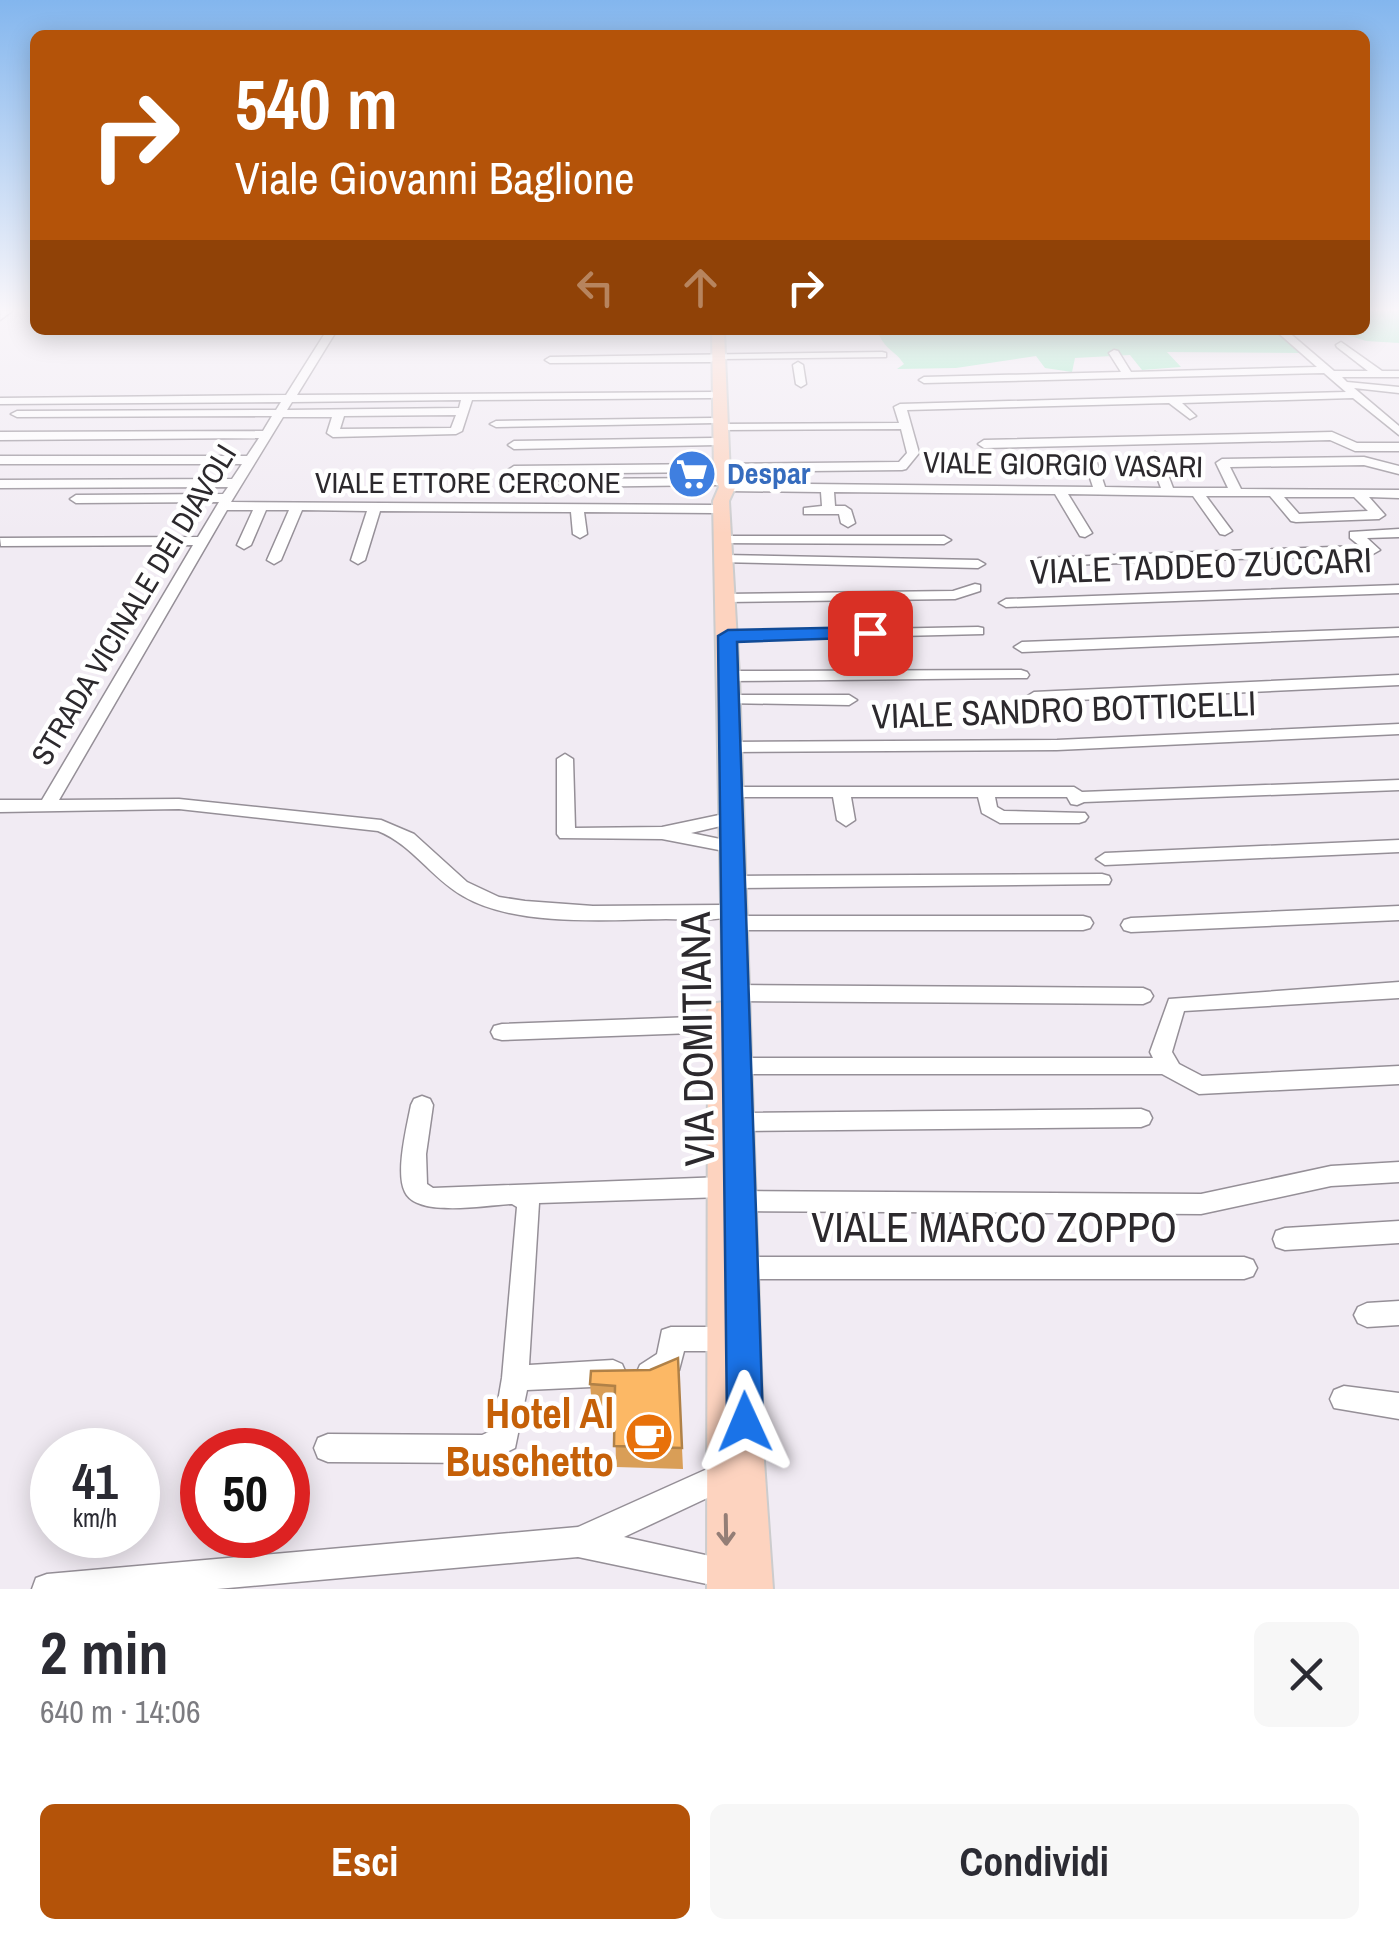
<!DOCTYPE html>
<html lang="it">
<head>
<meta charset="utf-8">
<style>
	body { margin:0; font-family:"Archivo Narrow",sans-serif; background:#f7f7f7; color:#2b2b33; height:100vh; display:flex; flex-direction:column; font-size:38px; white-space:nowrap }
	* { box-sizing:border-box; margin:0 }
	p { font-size:32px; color:#7c7c81 }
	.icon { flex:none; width:55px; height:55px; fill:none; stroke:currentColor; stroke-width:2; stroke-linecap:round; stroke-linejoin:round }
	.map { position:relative; height:1589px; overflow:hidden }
	.sheet { display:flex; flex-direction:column; background:#fff; flex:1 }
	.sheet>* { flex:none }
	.guide { position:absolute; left:30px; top:30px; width:1340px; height:305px; border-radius:15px; box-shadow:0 5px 25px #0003; background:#b45309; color:#fff; overflow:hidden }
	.speed { position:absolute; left:30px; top:1428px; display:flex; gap:20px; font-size:50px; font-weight:700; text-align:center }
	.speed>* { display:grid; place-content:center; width:130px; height:130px; border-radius:50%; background:#fff; box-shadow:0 5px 25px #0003; line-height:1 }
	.speed small { font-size:25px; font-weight:400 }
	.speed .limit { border:15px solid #d22; background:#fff; color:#111 }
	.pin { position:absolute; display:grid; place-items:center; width:85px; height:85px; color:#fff; margin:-42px; border-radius:20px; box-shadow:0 5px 15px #0006 }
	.me { position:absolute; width:110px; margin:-55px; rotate:359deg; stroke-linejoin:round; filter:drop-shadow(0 0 8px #0008) }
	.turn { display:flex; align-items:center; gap:35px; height:210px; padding:0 40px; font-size:45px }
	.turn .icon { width:130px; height:130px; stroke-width:2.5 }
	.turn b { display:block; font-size:70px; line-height:85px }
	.lanes { display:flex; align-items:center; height:95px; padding:0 40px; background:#0003; justify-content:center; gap:50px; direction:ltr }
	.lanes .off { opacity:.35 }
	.round { display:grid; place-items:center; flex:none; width:105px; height:105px; border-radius:15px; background:#f7f7f7 }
	.summary { display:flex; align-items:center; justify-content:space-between; height:170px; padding:0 40px }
	h1 { font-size:60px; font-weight:800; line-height:75px }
	.action { display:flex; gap:20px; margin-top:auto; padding:20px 40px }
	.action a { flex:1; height:115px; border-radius:15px; background:#b45309; color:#fff; font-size:40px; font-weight:800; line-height:115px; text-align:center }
	.action a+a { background:#f7f7f7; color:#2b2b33 }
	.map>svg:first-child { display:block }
</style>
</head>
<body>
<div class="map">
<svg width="1399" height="1589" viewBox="0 0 1399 1589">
	<rect width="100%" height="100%" fill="#f1ebf3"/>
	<g fill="#8be8b9">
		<path d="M1365 311H1399V343L1366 341 1332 330H1365Z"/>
		<path d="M877 330H1275L1302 353 1167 352 1181 367 1142 370 1130 355 1075 358 1072 372 1045 368 1036 356 956 368 897 369 904 364C894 349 885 351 877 330Z"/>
	</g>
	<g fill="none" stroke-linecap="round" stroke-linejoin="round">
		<g stroke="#958f97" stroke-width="3">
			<g id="minor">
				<path d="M1 311H12L0 320Z"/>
				<path d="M327 330H337L297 395 712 392 718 395 712 398 472 400 462 431 456 434 333 437 327 433 332 417H283L231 502 714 505 720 509 714 513 584 512 587 534 580 538 573 534 571 512 380 511 365 560 358 564 351 560 367 511 302 510 281 560 274 564 267 560 289 510H266L251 545 244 549 237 545 253 510H227L59 800 179 799 381 820 414 834 467 882 499 897 525 901 593 906 720 905 727 907 730 912 727 917C708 922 685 919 666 919 606 920 515 927 463 896 431 878 413 845 378 831L179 809 0 812V800H42L193 545 1 546 0 538 198 537 219 502 76 503 70 499 76 495 223 494 228 487 0 488V480L232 479 242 464H0V456H247L259 438 0 440V432L263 431 272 416 17 417 11 414 17 411 276 410 281 402 0 404V398L286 395ZM461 400 459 408 287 410 292 402ZM456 415 451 428 340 429 344 416Z"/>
				<path d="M1275 330H1286L1334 371H1368L1337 347 1336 345 1341 342 1382 371H1399V377H1342L1347 382 1399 387V393L1354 388 1399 426V435L1353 398 1182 403 1196 416 1190 419 1169 403 907 410 919 453 906 469 902 470 514 474 508 470 514 466 899 462 907 453 901 429 720 430 714 427 720 424 899 423 894 407 900 404 1346 392 1324 373 924 383 919 380 924 377 1121 372 1109 353 1114 350 1118 351 1131 372 1317 367Z"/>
				<path d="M882 352 886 353V357L716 359 711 362 550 363 545 360 550 357Z"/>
				<path d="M798 362 803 365 806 384 801 387 796 384 793 365Z"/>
				<path d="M712 418 718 421 716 423 496 427 490 424 496 421Z"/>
				<path d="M1332 432 1357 443H1399V451H1355L1330 440 984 448 978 444 984 440Z"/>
				<path d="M713 438 719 442 717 445 514 449 508 445 514 441Z"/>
				<path d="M1155 452 1161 456 1173 488H1228L1216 463 1222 459 1364 457 1399 466V474L1364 465 1230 467 1241 489 1399 490V498L1369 497 1385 515 1379 519 1296 522 1291 521 1270 496H1206L1232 531 1225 535 1220 534 1193 496 1068 494 1092 533 1085 537 1080 536 1055 494 834 492 835 506H845L851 510 855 523 848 527 841 523 839 514H804V508L822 506 821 492 727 491 721 487 727 483 1093 487 1085 463 1091 459 1097 463 1105 487 1161 488 1149 456ZM1284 497H1354L1368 511 1299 514Z"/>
				<path d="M714 478 718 479V485L563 487 557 483 563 479Z"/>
				<path d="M1399 529V537L1367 538 1380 550 1373 554 1039 566 1032 562 1039 558 1360 546 1350 538V532Z"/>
				<path d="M723 536H944L951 540 944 544 718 543 716 540Z"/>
				<path d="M723 555 978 560 985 564 978 568 718 562 716 559Z"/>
				<path d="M975 584 980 585V591L955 599 726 602 719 598 726 594 953 591Z"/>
				<path d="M1399 585V593L1006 607 999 603 1006 599Z"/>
				<path d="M978 627 983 628V634L727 640 720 636 727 632Z"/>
				<path d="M1399 628V636L1022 652 1014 647 1022 642Z"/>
				<path d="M1021 670 1027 672 1029 675 1027 678 729 681 721 676 729 671Z"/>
				<path d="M1399 675V685L1034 702 1026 697 1034 692Z"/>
				<path d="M729 695H849L857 700 849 705 723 703 721 700Z"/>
				<path d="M1399 724V734L1057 750 730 752 722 747 730 742 1057 740Z"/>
				<path d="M565 754 573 759 575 828 662 827 719 815 728 821 725 825 691 833 725 840 728 844 719 850 662 839 560 838 557 834V759Z"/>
				<path d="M1399 780V790L1084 802 1077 805 1071 804 1067 797H995L997 807 1004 811 1085 813 1088 817 1085 821 1079 823H1000L982 813 978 797H851L855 820 846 826 837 820 833 797H732L723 792 732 787H1074L1082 792Z"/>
				<path d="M1399 840V852L1105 865 1096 859 1105 853Z"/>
				<path d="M1102 874 1109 876 1111 880 1109 884 734 888 725 882 734 876Z"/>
				<path d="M1399 906V920L1131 932 1124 930 1121 925 1124 920 1131 918Z"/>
				<path d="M735 916H1083L1090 918 1093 923 1090 928 1083 930H735L728 928 725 923 728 918Z"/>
				<path d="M1399 982V998L1184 1011 1172 1052 1179 1064 1202 1076 1399 1066V1084L1199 1094 1162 1074H738L730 1072 727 1066 730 1060 738 1058H1153L1150 1052 1169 999Z"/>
				<path d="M736 985 1143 988 1150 991 1153 996 1150 1001 1143 1004 736 1001 729 998 726 993 729 988Z"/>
				<path d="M721 1016 728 1018 732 1024 728 1030 721 1032 502 1040 494 1038 491 1032 494 1026 502 1024Z"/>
				<path d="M422 1096 430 1099 433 1105 426 1154 427 1184 433 1188 723 1177 731 1180 735 1187 732 1194 740 1191 1201 1194 1331 1166 1399 1162V1182L1331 1186 1201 1214 740 1211 731 1208 728 1201 731 1194 723 1197 539 1203 529 1365 613 1360 622 1364 626 1373 622 1382 613 1386 527 1390 515 1448 484 1463 328 1462 318 1458 314 1448 318 1438 328 1434 482 1435 493 1430 502 1378 517 1207 512 1204C487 1205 417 1218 405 1192 395 1173 407 1126 411 1105L414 1099Z"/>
				<path d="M1141 1109 1149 1112 1152 1118 1149 1124 1141 1127 739 1131 731 1128 728 1122 731 1116 739 1113Z"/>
				<path d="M1399 1221V1243L1285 1250 1276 1247 1273 1239 1276 1231 1285 1228Z"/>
				<path d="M743 1257H1244L1253 1260 1257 1268 1253 1276 1244 1279H743L734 1276 730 1268 734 1260Z"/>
				<path d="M1399 1301V1325L1367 1327 1358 1323 1354 1315 1358 1307 1367 1303Z"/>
				<path d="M671 1327H724L733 1330 737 1339 733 1348 724 1351H684L679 1370 649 1387 640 1383 636 1374 640 1365 657 1354 662 1330Z"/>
				<path d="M1344 1386 1399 1393V1419L1334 1408 1330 1399 1334 1390Z"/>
				<path d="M725 1461 735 1465 739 1475 735 1485 624 1537 737 1562 741 1573 737 1584 726 1588 578 1557 217 1589H32L36 1578 47 1574 578 1527Z"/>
			</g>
		</g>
		<g stroke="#cccccd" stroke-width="4">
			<path id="major" d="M712 330H724L730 476 735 488 729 501 739 676 764 1461 773 1589H707L708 1011 711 1004 723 1002 713 501 719 487 714 476Z"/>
		</g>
		<use href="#minor" fill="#fff" fill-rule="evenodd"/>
		<use href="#major" fill="#fdd3bf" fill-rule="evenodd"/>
	</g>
	<path fill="#d99e57" d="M650 1370 682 1448 683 1469 616 1467 615 1407 592 1405 590 1384Z"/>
	<path fill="#fcb865" stroke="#b08147" stroke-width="2.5" d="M678 1358 682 1448 614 1446 615 1386 590 1384 591 1371 650 1370Z"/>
	<defs><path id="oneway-shaft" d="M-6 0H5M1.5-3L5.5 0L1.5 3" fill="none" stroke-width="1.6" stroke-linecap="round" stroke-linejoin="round" transform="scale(2.5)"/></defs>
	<use stroke="#947e76" href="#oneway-shaft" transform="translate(726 1530) rotate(89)"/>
	<linearGradient id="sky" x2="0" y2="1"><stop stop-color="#83b6ee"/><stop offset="0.58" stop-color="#f9f6fa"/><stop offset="1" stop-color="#f9f6fa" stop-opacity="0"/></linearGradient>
	<rect width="1399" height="534" fill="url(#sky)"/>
	<path fill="#1a73e8" stroke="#114b97" stroke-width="2.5" d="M870 627 880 633 877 637 737 642 763 1422 758 1435 745 1440 733 1435 727 1422 718 636 728 630Z"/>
	<defs>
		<g id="supermarket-disc" transform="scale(2.5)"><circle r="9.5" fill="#3f7fe0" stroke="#fff"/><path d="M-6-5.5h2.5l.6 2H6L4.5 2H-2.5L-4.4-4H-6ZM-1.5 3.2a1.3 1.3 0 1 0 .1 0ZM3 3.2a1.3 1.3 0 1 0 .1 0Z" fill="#fff"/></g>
		<g id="cafe-disc" transform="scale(2.5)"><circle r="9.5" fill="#e8710a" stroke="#fff"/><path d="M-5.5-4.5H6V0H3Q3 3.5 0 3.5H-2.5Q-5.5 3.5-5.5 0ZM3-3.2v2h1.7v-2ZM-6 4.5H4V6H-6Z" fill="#fff"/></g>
	</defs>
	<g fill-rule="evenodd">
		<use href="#supermarket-disc" x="692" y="474"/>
		<use href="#cafe-disc" x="649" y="1437"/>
	</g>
	<g text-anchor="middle" stroke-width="9" stroke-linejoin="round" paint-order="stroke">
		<g font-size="30" fill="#2c292d" stroke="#fff">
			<text transform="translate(1063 465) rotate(1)" y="10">VIALE GIORGIO VASARI</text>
			<text x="468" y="493">VIALE ETTORE CERCONE</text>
			<text transform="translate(134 605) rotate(-59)" y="10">STRADA VICINALE DEI DIAVOLI</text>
		</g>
		<g font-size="30" font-weight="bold" fill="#366cbe" stroke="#fff" text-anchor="start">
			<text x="727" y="484">Despar</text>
		</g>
		<g font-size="35" fill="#2c292d" stroke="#fff">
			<text transform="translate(1201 566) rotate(-2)" y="12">VIALE TADDEO ZUCCARI</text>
			<text transform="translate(1064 710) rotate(-2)" y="12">VIALE SANDRO BOTTICELLI</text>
		</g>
		<g font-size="42" fill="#2c292d" stroke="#fff">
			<text transform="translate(697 1039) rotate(-91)" y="15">VIA DOMITIANA</text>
			<text x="994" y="1242">VIALE MARCO ZOPPO</text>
		</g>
		<g font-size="42" font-weight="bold" fill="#c56008" stroke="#fff" text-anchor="end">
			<text x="614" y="1428">Hotel Al<tspan x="614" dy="48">Buschetto</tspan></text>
		</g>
	</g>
</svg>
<div class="speed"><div>41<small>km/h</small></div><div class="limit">50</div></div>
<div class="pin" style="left:870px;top:633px;background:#d93025"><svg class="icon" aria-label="arrive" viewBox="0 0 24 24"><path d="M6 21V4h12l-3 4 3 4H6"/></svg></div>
<svg class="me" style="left:745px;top:1422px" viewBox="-20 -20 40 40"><path d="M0-17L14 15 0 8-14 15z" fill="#1a73e8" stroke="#fff" stroke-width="4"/></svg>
<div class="guide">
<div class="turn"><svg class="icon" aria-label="right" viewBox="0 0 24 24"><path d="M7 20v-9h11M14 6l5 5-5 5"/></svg><div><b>540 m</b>Viale Giovanni Baglione</div></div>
<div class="lanes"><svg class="icon off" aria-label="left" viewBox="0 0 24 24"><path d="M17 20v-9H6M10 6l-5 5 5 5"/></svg><svg class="icon off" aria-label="ahead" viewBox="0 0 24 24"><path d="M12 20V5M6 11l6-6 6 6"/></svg><svg class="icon" aria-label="right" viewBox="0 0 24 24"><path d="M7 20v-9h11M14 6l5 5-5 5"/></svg></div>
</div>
</div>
<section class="sheet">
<div class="summary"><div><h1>2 min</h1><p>640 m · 14:06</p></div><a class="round"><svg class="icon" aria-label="close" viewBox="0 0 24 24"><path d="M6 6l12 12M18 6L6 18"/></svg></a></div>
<div class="action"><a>Esci</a><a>Condividi</a></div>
</section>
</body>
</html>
